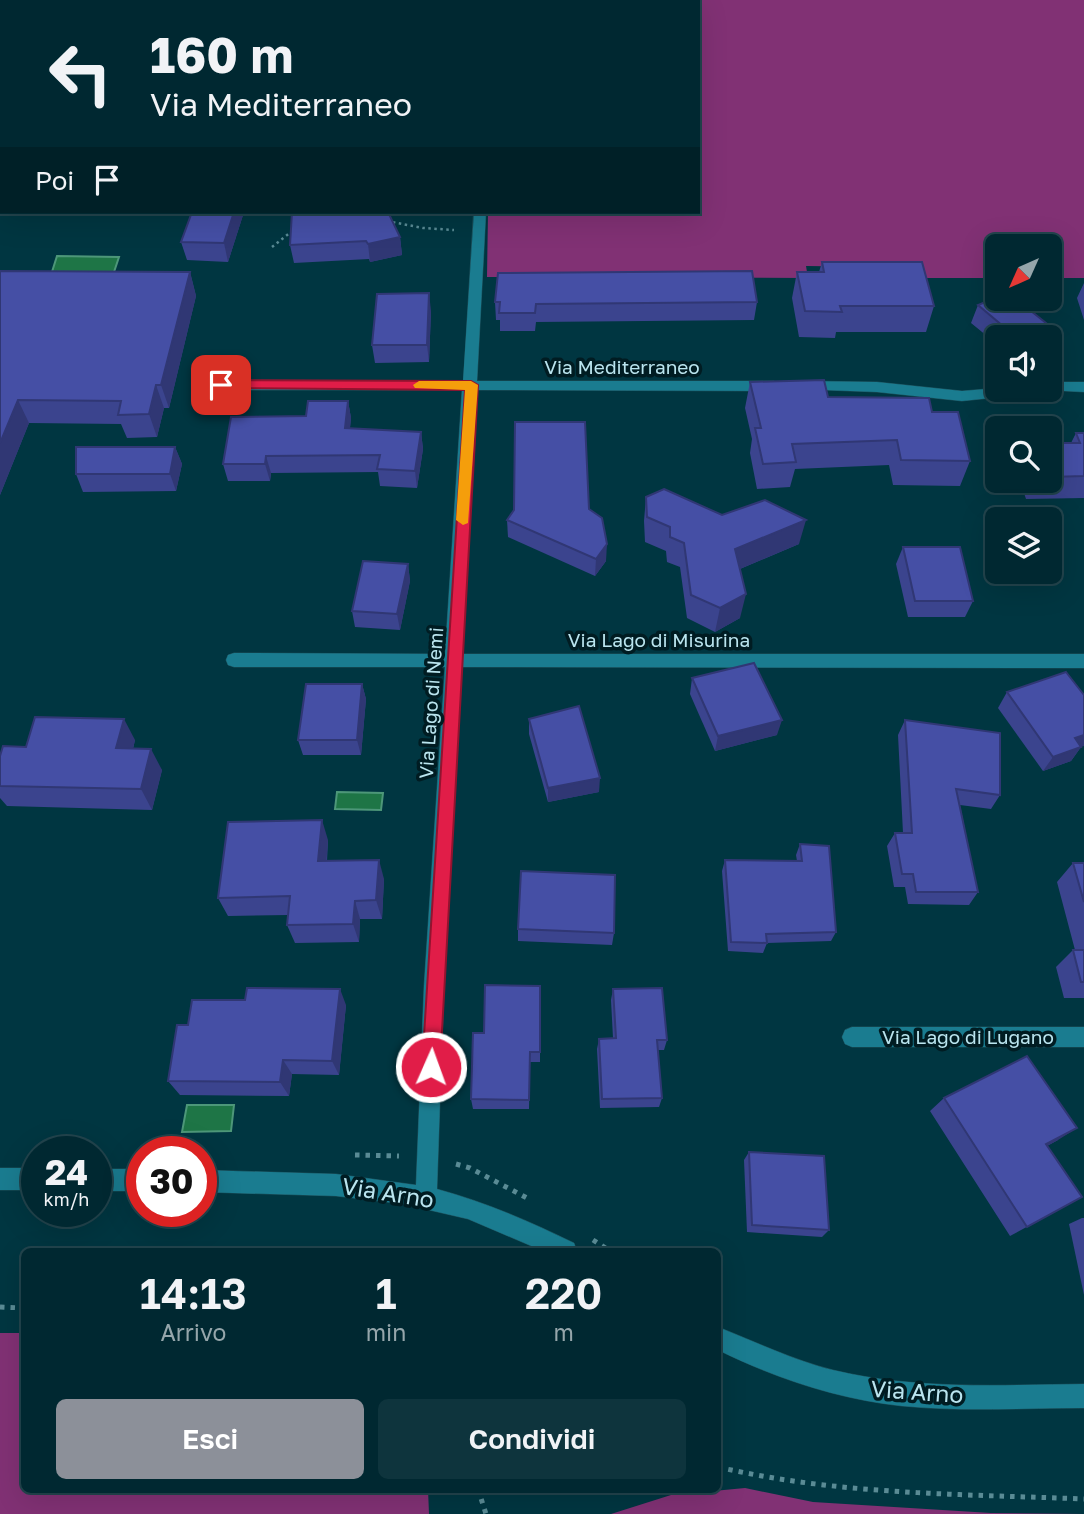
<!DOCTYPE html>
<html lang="it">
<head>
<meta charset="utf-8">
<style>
	body { margin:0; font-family:"Golos Text",sans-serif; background:#0e343d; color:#f1f3f6; height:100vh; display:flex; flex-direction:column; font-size:26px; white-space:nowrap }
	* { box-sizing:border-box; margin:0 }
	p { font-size:23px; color:#95a6ab }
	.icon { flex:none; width:38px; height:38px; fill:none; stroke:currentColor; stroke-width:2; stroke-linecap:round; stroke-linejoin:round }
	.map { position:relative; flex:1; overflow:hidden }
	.drawer { position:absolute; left:21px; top:1248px; width:700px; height:245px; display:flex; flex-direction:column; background:#002831; border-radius:10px; box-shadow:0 7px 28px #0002,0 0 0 2px #22444d }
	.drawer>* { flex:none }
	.hud { position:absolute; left:0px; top:0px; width:700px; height:214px; box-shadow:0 7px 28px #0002,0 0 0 2px #22444d; background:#002831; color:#f1f3f6; overflow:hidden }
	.needle { width:46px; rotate:225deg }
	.tools { position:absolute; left:985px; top:234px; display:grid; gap:14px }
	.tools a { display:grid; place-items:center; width:77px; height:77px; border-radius:10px; background:#002831; box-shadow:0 7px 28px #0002,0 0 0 2px #22444d; font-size:35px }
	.speed { position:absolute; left:21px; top:1136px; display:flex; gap:14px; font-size:35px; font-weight:700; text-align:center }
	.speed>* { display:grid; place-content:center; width:91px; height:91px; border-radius:50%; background:#002831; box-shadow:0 7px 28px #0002,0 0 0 2px #22444d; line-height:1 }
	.speed small { font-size:18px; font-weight:400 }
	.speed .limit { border:10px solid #d22; background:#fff; color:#111 }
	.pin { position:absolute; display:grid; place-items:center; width:60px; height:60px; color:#fff; margin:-30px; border-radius:14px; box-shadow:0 4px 10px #0006 }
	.me { position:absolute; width:77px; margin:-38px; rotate:2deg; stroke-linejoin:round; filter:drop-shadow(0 0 5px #0008) }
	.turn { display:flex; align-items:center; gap:24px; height:147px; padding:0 35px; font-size:32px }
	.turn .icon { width:91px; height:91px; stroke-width:2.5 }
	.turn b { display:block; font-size:49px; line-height:60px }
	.then { display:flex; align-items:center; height:66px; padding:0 35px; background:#0003; gap:14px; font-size:26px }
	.eta { display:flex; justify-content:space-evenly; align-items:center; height:119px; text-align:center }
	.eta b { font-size:42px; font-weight:600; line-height:49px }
	.action { display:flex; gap:14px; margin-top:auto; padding:14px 35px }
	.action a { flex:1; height:80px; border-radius:10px; background:#8c9099; color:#fff; font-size:28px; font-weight:600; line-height:80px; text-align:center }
	.action a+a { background:#0e343d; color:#f1f3f6 }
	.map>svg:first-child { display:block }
</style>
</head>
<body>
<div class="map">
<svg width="1084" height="1514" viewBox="0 0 1084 1514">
	<rect width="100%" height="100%" fill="#003641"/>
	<g fill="#813174">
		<path d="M289 0H1084V278H1050V247H998L997 278H891L888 267 806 266 808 278 487 277 488 212H698V2Z"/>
		<path d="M0 1333H24V1489H428L429 1514H0Z"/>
		<path d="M745 1488 813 1502 991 1513 1084 1514H611L671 1495Z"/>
	</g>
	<g fill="#1e7546" stroke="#4d9779" stroke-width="2">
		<path d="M57 256 119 257 113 275H51Z"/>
		<path d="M337 792 383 793 381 810 335 809Z"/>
		<path d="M187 1105H234L231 1131 182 1132Z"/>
	</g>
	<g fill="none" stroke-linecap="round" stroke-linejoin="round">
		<g stroke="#1e525d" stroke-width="1">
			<g id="minor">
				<path d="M2 183V194L0 195V184Z"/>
				<path d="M474 212H486L477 381H774L781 386 774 391 476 390 462 654H1084V668L461 667 444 986 437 1189C485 1202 529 1221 574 1243L577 1251H543L468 1219 403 1204 336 1196 201 1192V1170L336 1174 416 1185 424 986 445 667H234L228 665 226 660 228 655 234 653 445 654 462 390H221L214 385 221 380 463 381Z"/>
				<path d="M802 381 877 382 962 391 998 388V390H1028L1021 395 962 401 877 392 797 389V383Z"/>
				<path d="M1050 382H1084V392L1045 390H1050Z"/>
				<path d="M852 1027H1084V1047H852L845 1044 842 1037 845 1030Z"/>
				<rect x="0" y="1168" width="37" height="22"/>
				<rect x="96" y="1169" width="46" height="22"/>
				<path d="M718 1327C756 1342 793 1360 833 1370 916 1390 1000 1385 1084 1384V1408C1023 1408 962 1412 902 1406 837 1399 775 1378 718 1350Z"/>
			</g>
		</g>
		<g stroke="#5a8b95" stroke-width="2.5" stroke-dasharray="2.5 3.5" stroke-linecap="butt">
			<path d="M387 221 423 228 454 230"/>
			<path d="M272 247 296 228"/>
		</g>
		<g stroke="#5a8b95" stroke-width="5" stroke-dasharray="4.5 6" stroke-linecap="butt">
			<path d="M355 1155 399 1156"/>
			<path d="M456 1164 470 1168 527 1198"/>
			<path d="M593 1240 610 1251"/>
			<path d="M0 1307 24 1308"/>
			<path d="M718 1467C838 1495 962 1494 1084 1499"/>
			<path d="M478 1489 486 1514"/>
		</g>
		<use href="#minor" fill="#1a7c90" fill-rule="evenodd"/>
	</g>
	<g fill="#3b448e">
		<path d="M192 212H244L228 262 187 260 181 242Z"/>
		<path d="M400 237 402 255 370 262 369 259 294 263 290 245Z"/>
		<path d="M822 262 934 306 926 332H836L835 338 799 337 792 298 797 272H819Z"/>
		<path d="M0 271 190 272 196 296 169 408H164L157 437 127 438 121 424 29 423 0 495Z"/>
		<path d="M1084 283V320L1077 298Z"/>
		<path d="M495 302H757L754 320 536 322 535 331H500V320H496Z"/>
		<path d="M978 305 1040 338H998V345L971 323Z"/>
		<path d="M431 311 429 362 375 363 372 345Z"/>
		<path d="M750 382 828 397 932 412 970 461 960 486 893 485 889 465 795 469 790 487 757 489 750 453 752 439 745 408Z"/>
		<path d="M348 401 351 418 350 428 421 432 423 449 417 488 380 486 378 472 271 473 270 481H228L223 464 306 416Z"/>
		<path d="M1076 433H1084V498L1026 499 1020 481H1050V443H1071Z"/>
		<path d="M175 447 182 464 176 491 83 492 76 474Z"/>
		<path d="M646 497 722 515 799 544 740 569V618L715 632 687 618 680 567 667 562 666 551 645 542 644 521Z"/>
		<path d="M589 509 606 561 595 576 508 537 507 520 514 510Z"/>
		<path d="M903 547 973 601 965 617H908L896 564Z"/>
		<path d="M408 564 410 581 400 630 355 627 352 611Z"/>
		<path d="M692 678 777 735 715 751 690 694Z"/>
		<path d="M362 684 366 699 361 755H303L298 740Z"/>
		<path d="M1007 692 1081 747 1071 761 1043 771 998 708Z"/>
		<path d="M529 719 599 792 548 802 529 734Z"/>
		<path d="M905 720 1000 795 991 809 960 805 978 892 969 905 908 904 905 887H894L887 846 895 833H903L898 735Z"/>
		<path d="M135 740 133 749 162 770 152 810 7 806 0 798V756L26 747Z"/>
		<path d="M328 840 327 861 384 879 382 919H360L359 942 295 943 287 925 288 915 228 916 218 898Z"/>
		<path d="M800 844 836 932 831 941 767 943 763 953 728 951 722 871 725 860 797 861 796 855Z"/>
		<path d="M1073 863H1084V998H1064L1056 967 1073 950H1075L1057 882Z"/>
		<path d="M518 929 614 933 612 945 518 941Z"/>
		<path d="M540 986V1062H530L529 1109H473L471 1099 484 1033Z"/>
		<path d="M613 989 667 1040 664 1050H658L662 1098 659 1107 600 1108 597 1049 599 1039 613 1038 611 1000Z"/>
		<path d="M346 1005 339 1075 292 1074 289 1096 180 1095 168 1081 188 1025Z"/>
		<path d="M944 1098 1058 1140 1047 1146 1082 1197 1010 1236 930 1111Z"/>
		<path d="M749 1152 829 1230 822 1237 747 1232 744 1160Z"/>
		<path d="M1082 1218H1084V1295L1069 1224Z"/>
	</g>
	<g fill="#303774">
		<path d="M250 0H260V2H249Z"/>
		<path d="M2 53V79L0 82V55Z"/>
		<path d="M2 127V158L0 161V131Z"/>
		<path d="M234 212H244L228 262 224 243Z"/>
		<path d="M400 237 402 255 370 262 368 244Z"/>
		<path d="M190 272 196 296 169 408 161 385Z"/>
		<path d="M429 293 431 311 429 362 427 345Z"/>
		<path d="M1046 323 1040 338H1016V337Z"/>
		<path d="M156 385 164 408 157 437 149 414Z"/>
		<path d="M18 400 29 423 0 495V443Z"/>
		<path d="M348 401 351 418 348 446 345 428Z"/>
		<path d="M421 432 423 449 417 488 415 471Z"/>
		<path d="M175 447 182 464 176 491 170 474Z"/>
		<path d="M266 456 271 473 270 481 265 464Z"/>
		<path d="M806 520 799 544 730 573 735 549Z"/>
		<path d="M607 544 606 561 595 576 596 559Z"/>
		<path d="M408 564 410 581 400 630 397 614Z"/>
		<path d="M746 594 740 618 715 632 720 608Z"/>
		<path d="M362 684 366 699 361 755 357 740Z"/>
		<path d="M124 719 135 740 128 769 116 748Z"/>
		<path d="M782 720 777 735 715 751 718 736Z"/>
		<path d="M1084 735V746L1081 747 1071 761 1043 771 1053 757 1075 738Z"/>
		<path d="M151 749 162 770 152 810 141 789Z"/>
		<path d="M600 778 599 792 548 802V788Z"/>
		<path d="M322 820 328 840 325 880 318 861Z"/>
		<path d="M379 860 384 879 382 919 376 900Z"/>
		<path d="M355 901 360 919 359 942 353 924Z"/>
		<path d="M340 989 346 1005 339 1075 332 1061Z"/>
		<path d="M283 1060 292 1074 289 1096 280 1082Z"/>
		<path d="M1077 1128 1058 1140 1029 1156 1046 1144Z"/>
	</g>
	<g fill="#454fa5" stroke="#303774" stroke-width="2">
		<path d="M108 0H250L249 2H117L108 1Z"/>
		<path d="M0 4H2V53L0 55Z"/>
		<path d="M0 67H2V127L0 131Z"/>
		<path d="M192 212H234L224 243 181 242Z"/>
		<path d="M292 212H388L400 237 368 244 366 241 290 245Z"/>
		<path d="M822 262H922L934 306H840L842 312 805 311 797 272H824Z"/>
		<path d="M0 271 190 272 161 385H156L149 414 118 415 121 401 18 400 0 443Z"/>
		<path d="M752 271 757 302 536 304 535 313H499L500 302H495L498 273Z"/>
		<path d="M429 293 427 345H372L377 294Z"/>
		<path d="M998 297V299H1016L1046 323 1016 337 978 305Z"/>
		<path d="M824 380 828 397 929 398 932 412H958L970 461 901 460 897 440 792 444 796 462 763 464 755 428H761L750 382Z"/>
		<path d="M308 401H348L345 428 421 432 415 471 377 469 380 455 266 456 265 464H223L231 417 306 416Z"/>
		<path d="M515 422H585L589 509 602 518 607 544 596 559 507 520 514 510Z"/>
		<path d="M1076 433H1084V476L1050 477V443H1080Z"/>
		<path d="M76 447H175L170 474H76Z"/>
		<path d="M664 489 722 515 765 500 806 520 735 549 746 594 720 608 691 595 684 543 670 537V527L647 517 646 497Z"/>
		<path d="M903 547H960L973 601H915Z"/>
		<path d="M363 561 408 564 397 614 352 611Z"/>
		<path d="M754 663 782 720 718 736 692 678Z"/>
		<path d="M1066 672 1084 695V735L1075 738 1081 747 1053 757 1007 692Z"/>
		<path d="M306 684H362L357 740H298Z"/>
		<path d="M579 706 600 778 548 788 529 719Z"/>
		<path d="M35 717 124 719 116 748 151 749 141 789 0 786V756L3 746 26 747Z"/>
		<path d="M905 720 1000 733V795L956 789 978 892H916L913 874H902L895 833H912Z"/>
		<path d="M322 820 318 861 379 860 376 900 355 901 353 924 287 925 290 896 218 898 228 822Z"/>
		<path d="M800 844 829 846 836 932 766 934 767 943 731 942 725 860 802 861Z"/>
		<path d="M1073 863H1084V902Z"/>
		<path d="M521 871 615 875 614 933 518 929Z"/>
		<path d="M1073 950H1084V982H1081Z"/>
		<path d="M485 985 540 986V1052H530L529 1100 471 1099 473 1033H484Z"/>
		<path d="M247 988 340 989 332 1061 283 1060 280 1082 168 1081 177 1025H188L192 1000H245Z"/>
		<path d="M662 988 667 1040H657L662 1098 602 1099 599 1039 616 1038 613 989Z"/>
		<path d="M1027 1056 1077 1128 1046 1144 1082 1197 1027 1227 944 1098Z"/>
		<path d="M749 1152 824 1156 829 1230 752 1225Z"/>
	</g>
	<path fill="#e11d48" stroke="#92132f" stroke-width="2" d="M221 380 471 381 478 385 440 1067 438 1073 431 1076 425 1073 422 1067 465 390 217 388 215 385Z"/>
	<path fill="#f59e0b" d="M419 381H471L478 385 468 523 463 525 456 520 465 390 415 388 413 385Z"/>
	<g text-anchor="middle" stroke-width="7" stroke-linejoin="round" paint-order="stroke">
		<g font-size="19" fill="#bae5ef" stroke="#001c22">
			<text x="622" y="374">Via Mediterraneo</text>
			<text x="659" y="647">Via Lago di Misurina</text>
			<text transform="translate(431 703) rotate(-86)" y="7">Via Lago di Nemi</text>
			<text x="968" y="1044">Via Lago di Lugano</text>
		</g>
		<g font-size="23" fill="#bae5ef" stroke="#001c22">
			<text transform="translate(388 1193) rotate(9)" y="8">Via Arno</text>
			<text transform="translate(917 1392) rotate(4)" y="8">Via Arno</text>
		</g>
	</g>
</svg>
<div class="tools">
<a><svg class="needle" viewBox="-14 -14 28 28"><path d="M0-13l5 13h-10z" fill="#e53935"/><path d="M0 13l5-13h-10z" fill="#95a6ab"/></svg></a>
<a><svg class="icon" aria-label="sound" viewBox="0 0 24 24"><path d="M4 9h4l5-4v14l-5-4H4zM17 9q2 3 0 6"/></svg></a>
<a><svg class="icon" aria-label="search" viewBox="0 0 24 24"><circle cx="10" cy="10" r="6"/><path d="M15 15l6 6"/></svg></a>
<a><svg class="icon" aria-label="layers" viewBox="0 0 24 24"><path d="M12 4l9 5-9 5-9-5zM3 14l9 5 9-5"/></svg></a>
</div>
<div class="speed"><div>24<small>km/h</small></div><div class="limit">30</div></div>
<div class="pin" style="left:221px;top:385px;background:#d93025"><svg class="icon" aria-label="arrive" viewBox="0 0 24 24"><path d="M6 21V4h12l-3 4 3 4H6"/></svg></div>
<svg class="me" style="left:431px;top:1067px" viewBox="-20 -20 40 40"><circle r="17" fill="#e11d48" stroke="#fff" stroke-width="3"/><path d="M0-11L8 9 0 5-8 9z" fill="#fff"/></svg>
<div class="hud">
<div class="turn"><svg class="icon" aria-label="left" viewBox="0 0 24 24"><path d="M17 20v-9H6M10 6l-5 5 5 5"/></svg><div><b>160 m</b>Via Mediterraneo</div></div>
<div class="then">Poi<svg class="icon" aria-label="arrive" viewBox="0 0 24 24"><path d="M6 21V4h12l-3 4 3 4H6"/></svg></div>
</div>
<section class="drawer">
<div class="eta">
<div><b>14:13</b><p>Arrivo</p></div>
<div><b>1</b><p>min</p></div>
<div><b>220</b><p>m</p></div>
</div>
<div class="action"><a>Esci</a><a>Condividi</a></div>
</section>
</div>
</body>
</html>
